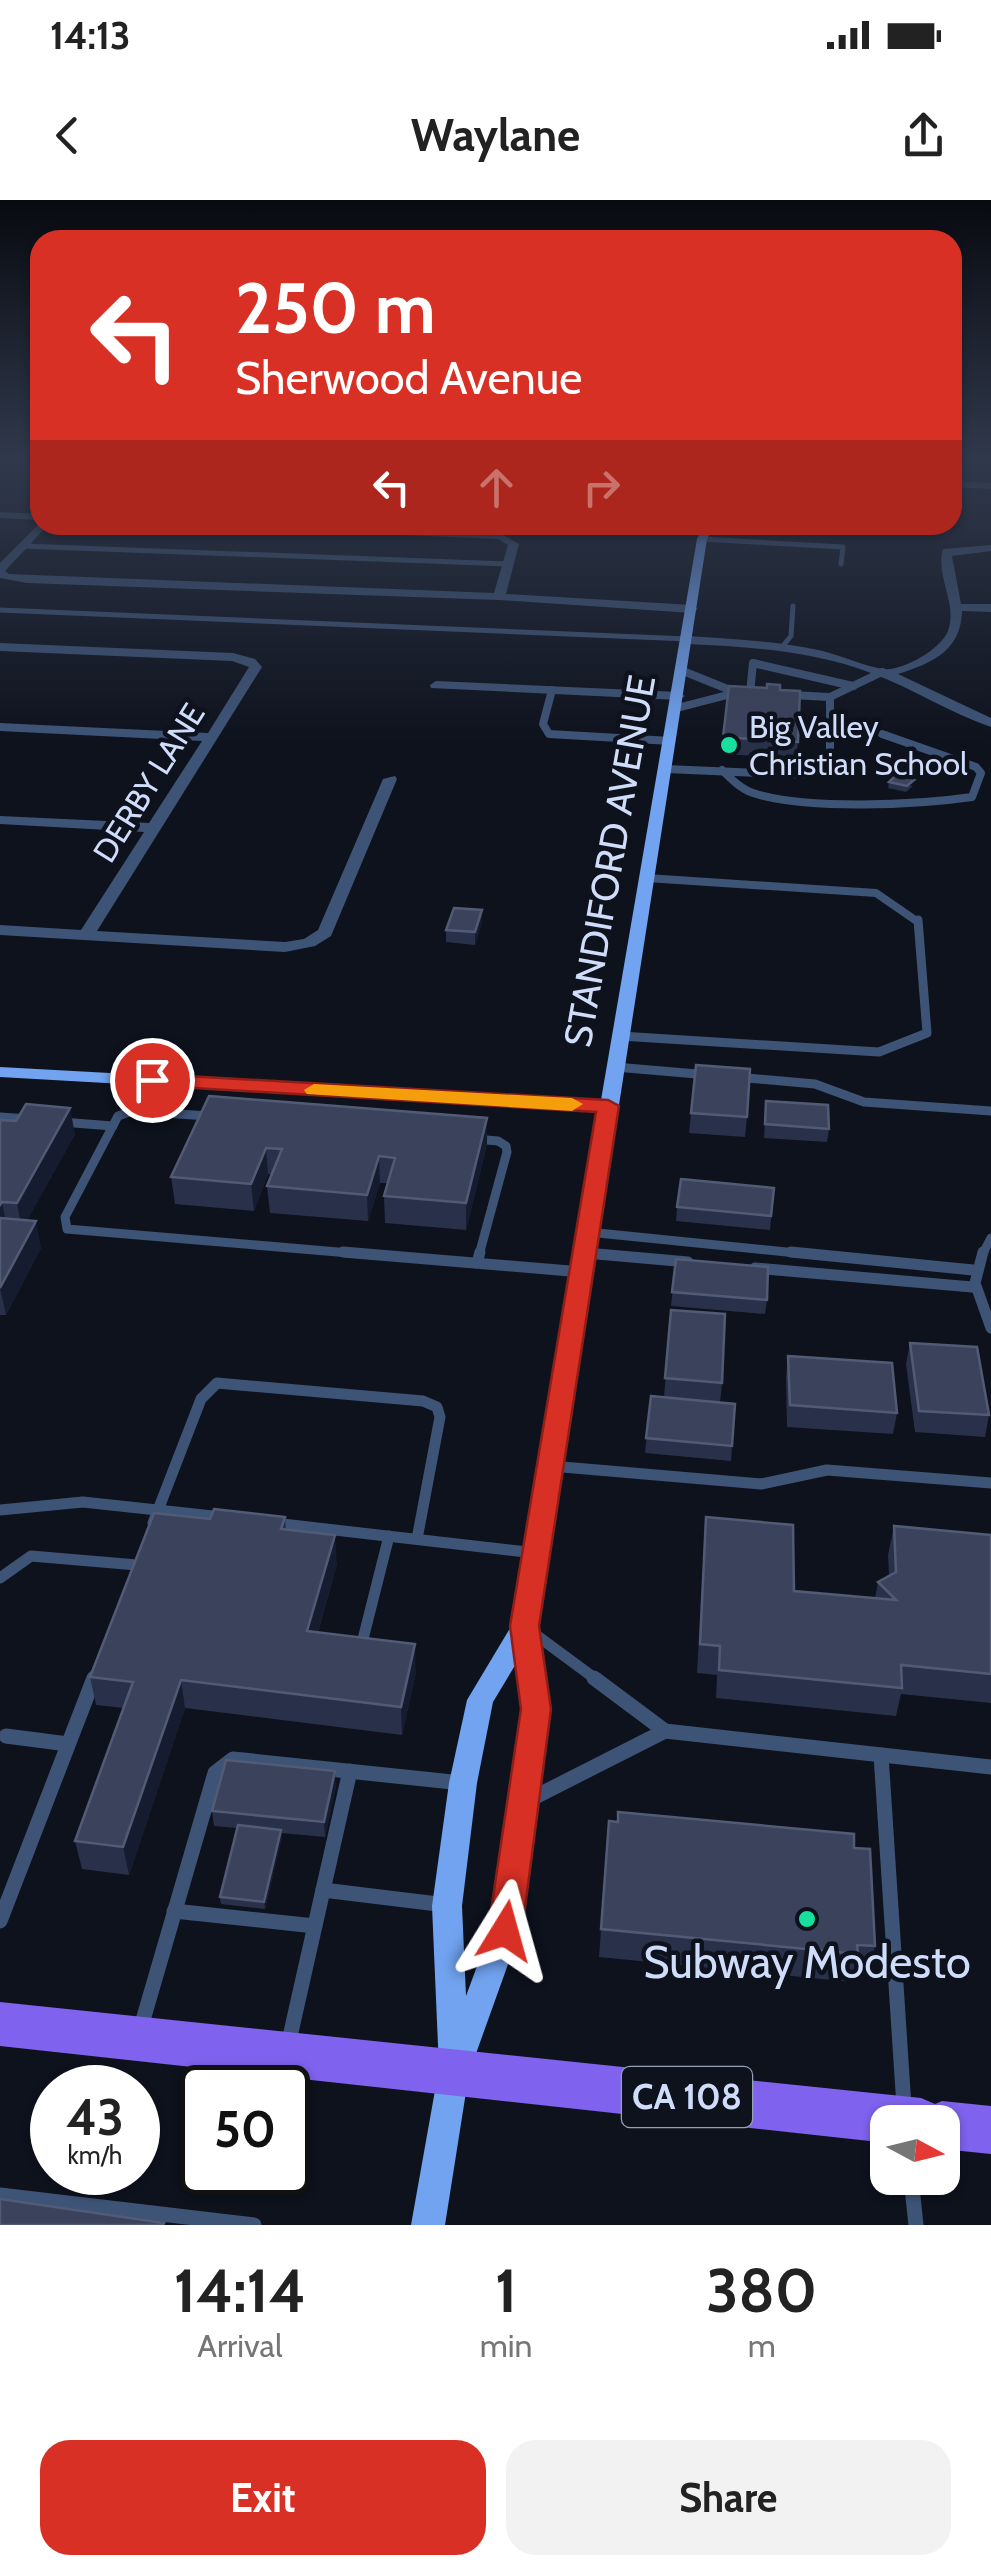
<!DOCTYPE html>
<html lang="en">
<head>
<meta charset="utf-8">
<style>
	body { margin:0; font-family:Cabin,sans-serif; background:#f2f2f2; color:#222; height:100vh; display:flex; flex-direction:column; font-size:38px; white-space:nowrap }
	* { box-sizing:border-box; margin:0 }
	p { font-size:32px; color:#767676 }
	.icon { flex:none; width:55px; height:55px; fill:none; stroke:currentColor; stroke-width:2; stroke-linecap:round; stroke-linejoin:round }
	.map { position:relative; height:2025px; overflow:hidden }
	.details { display:flex; flex-direction:column; background:#fff; flex:1 }
	.details>* { flex:none }
	.banner { position:absolute; left:30px; top:30px; width:932px; height:305px; border-radius:30px; box-shadow:0 2px 8px #0004; background:#d93025; color:#fff; overflow:hidden }
	.needle { width:65px; rotate:97deg }
	.tools { position:absolute; left:870px; top:1905px; display:grid; gap:20px }
	.tools a { display:grid; place-items:center; width:90px; height:90px; border-radius:20px; background:#fff; box-shadow:0 2px 8px #0004; font-size:50px }
	.speed { position:absolute; left:30px; top:1865px; display:flex; gap:20px; font-size:50px; font-weight:700; text-align:center }
	.speed>* { display:grid; place-content:center; width:130px; height:130px; border-radius:50%; background:#fff; box-shadow:0 2px 8px #0004; line-height:1 }
	.speed small { font-size:25px; font-weight:400 }
	.speed .limit { border:5px solid #111; border-radius:15px; background:#fff; color:#111 }
	.pin { position:absolute; display:grid; place-items:center; width:85px; height:85px; color:#fff; margin:-42px; border:5px solid #fff; border-radius:50%; box-shadow:0 2px 10px #0007 }
	.me { position:absolute; width:110px; margin:-55px; rotate:8deg; stroke-linejoin:round; filter:drop-shadow(0 0 8px #0008) }
	.turn { display:flex; align-items:center; gap:35px; height:210px; padding:0 40px; font-size:45px }
	.turn .icon { width:130px; height:130px; stroke-width:2.5 }
	.turn b { display:block; font-size:70px; line-height:85px }
	.lanes { display:flex; align-items:center; height:95px; padding:0 40px; background:#0003; justify-content:center; gap:50px; direction:ltr }
	.lanes .off { opacity:.35 }
	.eta { display:flex; justify-content:space-evenly; align-items:center; height:170px; text-align:center }
	.eta b { font-size:60px; font-weight:700; line-height:70px }
	.button { display:flex; gap:20px; margin-top:auto; padding:20px 40px }
	.button a { flex:1; height:115px; border-radius:30px; background:#d93025; color:#fff; font-size:40px; font-weight:700; line-height:115px; text-align:center }
	.button a+a { background:#f2f2f2; color:#222 }
	.status { display:flex; justify-content:space-between; align-items:center; height:70px; padding:0 50px; background:#fff; direction:ltr }
	.status svg { height:28px; fill:currentColor }
	header { display:flex; justify-content:space-between; align-items:center; height:130px; padding:0 40px; background:#fff; font-size:45px; font-weight:700 }
	.map>svg:first-child { display:block }
</style>
</head>
<body>
<div class="status"><b>14:13</b><svg viewBox="0 0 49 12"><path d="M0 12V9h3v3zM5 12V6h3v6zM10 12V3h3v9zM15 12V0h3v12zM26 1h20v11H26zM47 4h2v5h-2z"/></svg></div>
<header><svg class="icon" aria-label="back" viewBox="0 0 24 24"><path d="M15 5l-7 7 7 7"/></svg>Waylane<svg class="icon" aria-label="share" viewBox="0 0 24 24"><path d="M12 15V3M7 8l5-5 5 5M5 13v7h14v-7"/></svg></header>
<div class="map">
<svg width="991" height="2025" viewBox="0 0 991 2025">
	<rect width="100%" height="100%" fill="#0e121d"/>
	<g fill="none" stroke-linecap="round" stroke-linejoin="round">
		<g stroke="#3e5477" stroke-width="5">
			<path d="M702 339 843 347 841 364"/>
			<path d="M22 346 508 364"/>
			<path d="M0 410 688 439"/>
			<path d="M782 447 791 436 793 406"/>
		</g>
		<g stroke="#3e5477" stroke-width="8">
			<path d="M683 471 730 490"/>
			<path d="M552 490 543 524 549 534 671 541"/>
			<path d="M750 493 753 463 853 486"/>
			<path d="M791 495 830 497"/>
			<path d="M677 508 739 492"/>
			<path d="M666 569 806 575 830 566V497L882 472"/>
			<path d="M722 570C731 579 741 589 753 593 806 610 917 605 972 597L981 573 976 567 882 534"/>
			<path d="M647 678 876 693 918 722"/>
		</g>
		<g stroke="#3e5477" stroke-width="9">
			<path d="M620 836 879 852 927 833 918 720"/>
			<path d="M615 867 709 875"/>
			<path d="M736 877 815 884 864 902 991 911"/>
			<path d="M209 916 132 911 118 916 65 1017 67 1029 373 1055"/>
			<path d="M0 917 29 919"/>
			<path d="M61 922 113 926"/>
			<path d="M475 939 498 941 506 946 507 952 479 1055"/>
			<path d="M588 1032 816 1055"/>
			<path d="M586 1053 603 1055"/>
			<path d="M982 1055 991 1038"/>
		</g>
		<g stroke="#3e5477" stroke-width="11">
			<path d="M343 1052 582 1072"/>
			<path d="M791 1052 973 1070"/>
			<path d="M983 1052 975 1083 991 1128"/>
			<path d="M586 1053 688 1062"/>
			<path d="M477 1063 480 1052"/>
			<path d="M755 1068 972 1087"/>
			<path d="M551 1266 761 1284 827 1270 991 1283"/>
			<path d="M0 1310 83 1302 222 1317"/>
			<path d="M153 1323 201 1199 217 1183 423 1201 437 1207 440 1217 417 1339"/>
			<path d="M274 1323 535 1353"/>
			<path d="M0 1378 31 1356 137 1365"/>
			<path d="M532 1432 597 1480"/>
			<path d="M363 1439 389 1336"/>
			<path d="M93 1480 95 1475"/>
		</g>
		<g stroke="#3e5477" stroke-width="15">
			<path d="M594 1478 665 1531 991 1567"/>
			<path d="M6 1536 68 1544"/>
			<path d="M881 1555 905 1922"/>
			<path d="M527 1601 665 1531"/>
			<path d="M323 1690 350 1571"/>
			<path d="M174 1711 315 1726"/>
			<path d="M0 1721 94 1478"/>
			<path d="M141 1827 215 1573 233 1559 462 1583"/>
			<path d="M289 1841 323 1690 446 1705"/>
			<path d="M911 1978 916 2025"/>
			<path d="M0 1995 254 2025"/>
		</g>
		<g fill="#3e5477" fill-rule="evenodd">
			<path d="M952 281 991 283V289L952 287Z"/>
			<path d="M0 312 40 314V320L0 318Z"/>
			<path d="M40 323 48 325 5 371 9 374 494 393 508 345 498 339 238 328 233 325 500 333 519 344 506 394 692 405 698 409 692 413 499 400 27 383 0 378V363Z"/>
			<path d="M991 345V351L952 356 961 404H991V412L962 411C961 451 932 463 898 474L991 518V527C950 513 912 488 871 473 813 451 750 447 688 444L682 440 688 436C731 439 775 441 818 450 838 454 866 467 884 469 903 471 941 449 948 431 958 403 935 376 943 349Z"/>
			<path d="M0 443 233 453 255 459 262 467 97 731 285 742 304 739 318 730 383 579 395 576 397 579 331 736 315 746 285 752 0 735V725L81 730 144 632 0 624V616L149 623 202 541 0 531V523L208 533 249 467 232 461 0 451Z"/>
			<path d="M436 481 679 492 685 496 679 500 431 488 430 485Z"/>
		</g>
		<path fill="#71a3f0" fill-rule="evenodd" d="M704 325H714L707 339 538 1426 549 1509 520 1731 469 1873 445 2025H411L439 1868 432 1706 449 1583 467 1500 512 1425 600 911 0 877V867L601 900 697 339ZM517 1462 523 1509 490 1731 466 1796 462 1706 477 1583 493 1502Z"/>
		<path fill="#7f62ee" fill-rule="evenodd" d="M0 1802 921 1898 935 1904 942 1901 991 1906V1954L942 1949V1922H888V1943L0 1846Z"/>
	</g>
	<g fill="#293049">
		<path d="M729 486 780 490 798 542 796 558 721 554Z"/>
		<path d="M889 582 913 586 906 592 888 588Z"/>
		<path d="M482 722 475 745 446 742V730Z"/>
		<path d="M696 865 747 917 745 937 689 933Z"/>
		<path d="M209 896 487 918V944L466 1030 385 1023 384 996 388 983H380L368 1021 270 1013 267 986 272 974H268L254 1011 175 1004 171 977Z"/>
		<path d="M766 901 829 929 827 942 764 938Z"/>
		<path d="M0 920 75 934 27 1020 41 1048 6 1115H0Z"/>
		<path d="M774 988 770 1030 676 1021 677 1007Z"/>
		<path d="M676 1059 767 1100 765 1114 671 1106Z"/>
		<path d="M671 1110 722 1183 720 1203 732 1246 731 1261 645 1253 651 1196 664 1197Z"/>
		<path d="M910 1143 989 1215 985 1237 915 1232 906 1164Z"/>
		<path d="M788 1156 897 1213 893 1234 787 1227 786 1177Z"/>
		<path d="M285 1317 286 1330 337 1364 318 1432 416 1472 402 1535 185 1508 129 1675 82 1669 75 1641 124 1508 96 1505 90 1477 210 1319Z"/>
		<path d="M706 1317 794 1391 875 1398 878 1382 889 1376 888 1355 894 1326 991 1335V1503L901 1494 896 1516 716 1498 717 1475 697 1473Z"/>
		<path d="M336 1586 325 1637 281 1633 282 1637 265 1709 221 1704 220 1697 237 1628 214 1626 212 1611Z"/>
		<path d="M609 1621 854 1648 875 1746 869 1774 854 1773 852 1782 599 1757Z"/>
	</g>
	<g fill="#161c30">
		<path d="M482 710V722L475 745V732Z"/>
		<path d="M70 908 75 934 22 1030 17 1003Z"/>
		<path d="M487 918V944L466 1030V1003Z"/>
		<path d="M266 948 268 974 254 1011 251 984Z"/>
		<path d="M379 956 380 983 368 1021 367 995Z"/>
		<path d="M2 1002 7 1028 0 1041V1005Z"/>
		<path d="M36 1021 41 1048 6 1115 0 1088Z"/>
		<path d="M335 1335 337 1364 310 1459 307 1431Z"/>
		<path d="M415 1444 416 1472 402 1535 401 1507Z"/>
		<path d="M181 1480 185 1508 129 1675 123 1647Z"/>
		<path d="M335 1571 336 1586 325 1637 324 1622Z"/>
		<path d="M281 1630 282 1637 265 1709 264 1702Z"/>
	</g>
	<g fill="#3b435c" stroke="#525b75" stroke-width="2.5">
		<path d="M767 484 780 485V490L800 491 798 542 723 537 729 486 767 488Z"/>
		<path d="M896 575 914 580 907 586 889 582Z"/>
		<path d="M454 708 482 710 475 732 446 730Z"/>
		<path d="M696 865 750 869 747 917 691 913Z"/>
		<path d="M209 896 487 918 466 1003 384 996 395 958 379 956 367 995 267 986 282 949 266 948 251 984 171 977Z"/>
		<path d="M766 901 828 905 829 929 765 924Z"/>
		<path d="M26 904 70 908 17 1003 2 1002 0 1005V920L16 921Z"/>
		<path d="M681 979 774 988 771 1016 677 1007Z"/>
		<path d="M0 1018 36 1021 0 1088Z"/>
		<path d="M676 1059 768 1067 767 1100 672 1092Z"/>
		<path d="M671 1110 725 1114 722 1183 665 1178Z"/>
		<path d="M910 1143 977 1147 989 1215 919 1211Z"/>
		<path d="M788 1156 892 1163 897 1213 790 1205Z"/>
		<path d="M651 1196 735 1204 732 1246 646 1238Z"/>
		<path d="M214 1309 285 1317 281 1329 335 1335 307 1431 415 1444 401 1507 181 1480 123 1647 75 1641 133 1482 90 1477 154 1313 210 1319Z"/>
		<path d="M706 1317 793 1325 794 1391 896 1400 878 1382 896 1372 894 1326 991 1335V1474L901 1465 902 1488 719 1470 720 1446 700 1444Z"/>
		<path d="M226 1560 335 1571 324 1622 212 1611Z"/>
		<path d="M618 1612 854 1634V1648L870 1649 875 1746 857 1745 858 1754 601 1729 609 1621 618 1622Z"/>
		<path d="M238 1625 281 1630 264 1702 220 1697Z"/>
		<path d="M0 1999 164 2023 163 2025H0Z"/>
	</g>
	<linearGradient id="sky" x2="0" y2="1"><stop stop-color="#080a10"/><stop offset="0.48" stop-color="#30394c"/><stop offset="1" stop-color="#30394c" stop-opacity="0"/></linearGradient>
	<rect width="991" height="543" fill="url(#sky)"/>
	<path fill="#d93025" stroke="#8d1f18" stroke-width="2.5" d="M152 874 608 900 619 906 539 1426 551 1509 522 1731 517 1742 505 1746 493 1742 488 1731 521 1509 510 1426 596 912 145 885 142 880Z"/>
	<path fill="#f59e0b" d="M314 884 572 898 583 904 572 911 307 894 304 890Z"/>
	<g fill="#18de9e" stroke="#0e121d" stroke-width="4">
		<circle cx="729" cy="545" r="10"/>
		<circle cx="807" cy="1719" r="10"/>
	</g>
	<g text-anchor="middle" stroke-width="9" stroke-linejoin="round" paint-order="stroke">
		<g font-size="32" fill="#d0ddfa" stroke="#0e121d" text-anchor="start">
			<text x="749" y="538">Big Valley<tspan x="749" dy="37">Christian School</tspan></text>
		</g>
		<g font-size="32" fill="#d0ddfa" stroke="#0e121d">
			<text transform="translate(149 583) rotate(-58)" y="11">DERBY LANE</text>
		</g>
		<rect fill="#0e121d" stroke="#96a0b8" stroke-width="2.5" x="622" y="1867" width="130" height="60" rx="8"/>
		<g font-size="35" font-weight="bold" fill="#d0ddfa">
			<text x="687" y="1909">CA 108</text>
		</g>
		<g font-size="38" fill="#d0ddfa" stroke="#0e121d">
			<text transform="translate(610 661) rotate(-80)" y="13">STANDIFORD AVENUE</text>
		</g>
		<g font-size="45" fill="#d0ddfa" stroke="#0e121d">
			<text x="807" y="1778">Subway Modesto</text>
		</g>
	</g>
</svg>
<div class="tools">
<a><svg class="needle" viewBox="-14 -14 28 28"><path d="M0-13l5 13h-10z" fill="#e53935"/><path d="M0 13l5-13h-10z" fill="#767676"/></svg></a>
</div>
<div class="speed"><div>43<small>km/h</small></div><div class="limit">50</div></div>
<div class="pin" style="left:152px;top:880px;background:#d93025"><svg class="icon" aria-label="arrive" viewBox="0 0 24 24"><path d="M6 21V4h12l-3 4 3 4H6"/></svg></div>
<svg class="me" style="left:505px;top:1731px" viewBox="-20 -20 40 40"><path d="M0-17L14 15 0 8-14 15z" fill="#d93025" stroke="#fff" stroke-width="4"/></svg>
<div class="banner">
<div class="turn"><svg class="icon" aria-label="left" viewBox="0 0 24 24"><path d="M17 20v-9H6M10 6l-5 5 5 5"/></svg><div><b>250 m</b>Sherwood Avenue</div></div>
<div class="lanes"><svg class="icon" aria-label="left" viewBox="0 0 24 24"><path d="M17 20v-9H6M10 6l-5 5 5 5"/></svg><svg class="icon off" aria-label="ahead" viewBox="0 0 24 24"><path d="M12 20V5M6 11l6-6 6 6"/></svg><svg class="icon off" aria-label="right" viewBox="0 0 24 24"><path d="M7 20v-9h11M14 6l5 5-5 5"/></svg></div>
</div>
</div>
<section class="details">
<div class="eta">
<div><b>14:14</b><p>Arrival</p></div>
<div><b>1</b><p>min</p></div>
<div><b>380</b><p>m</p></div>
</div>
<div class="button"><a>Exit</a><a>Share</a></div>
</section>
</body>
</html>
